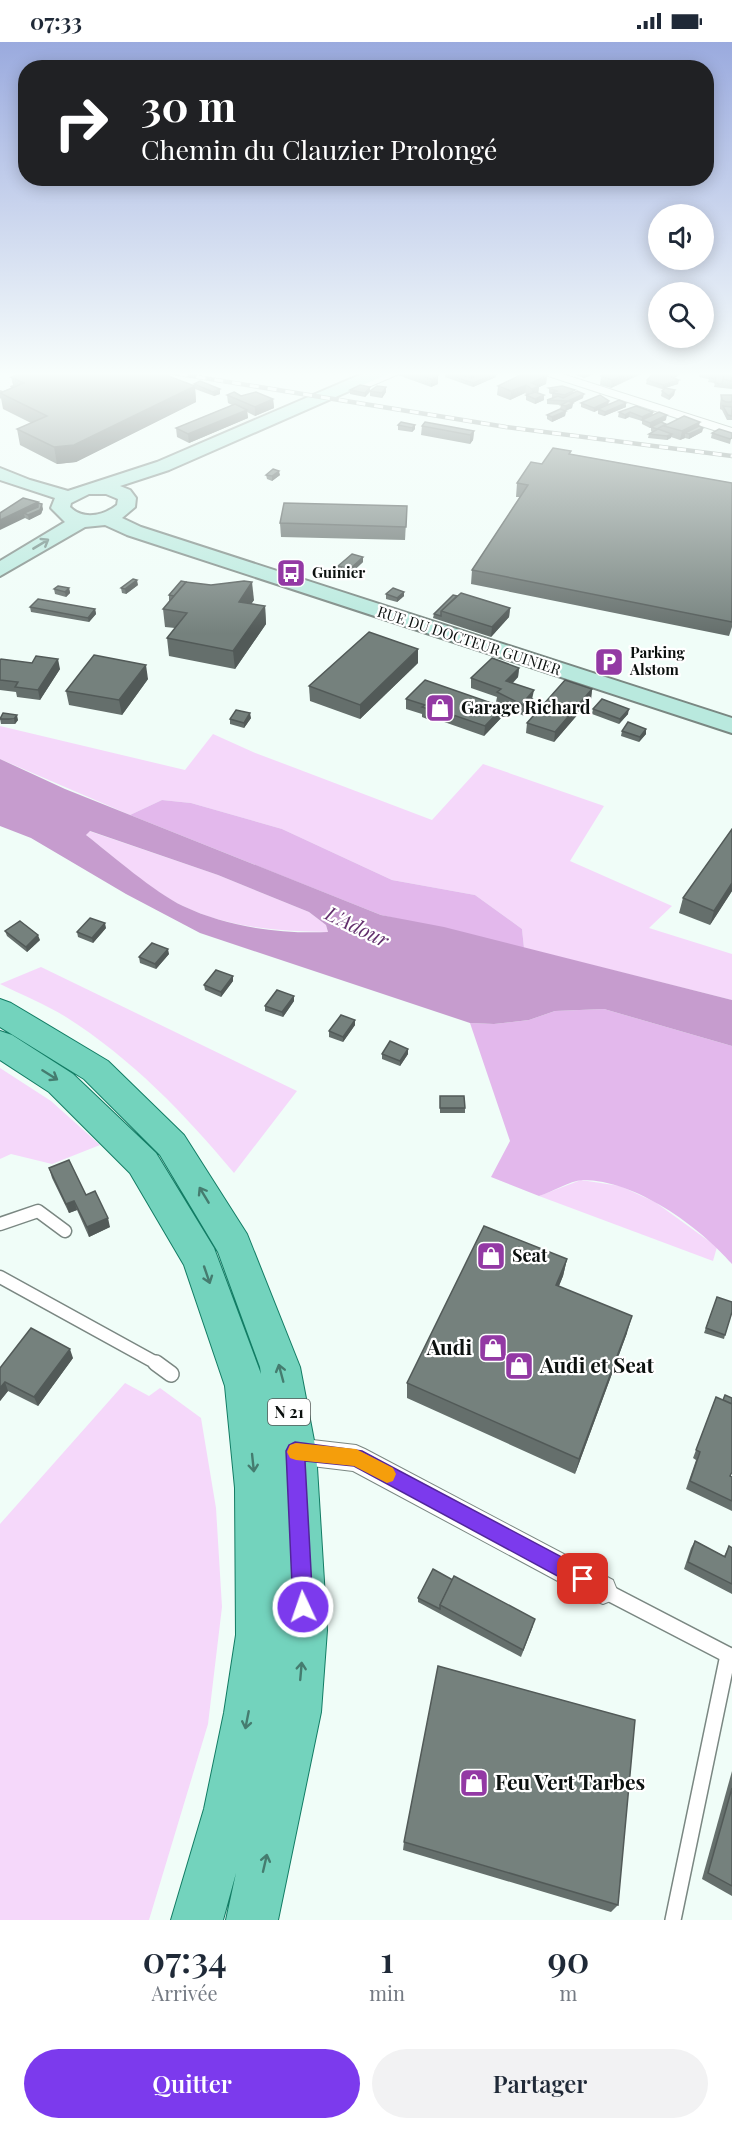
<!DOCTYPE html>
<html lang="fr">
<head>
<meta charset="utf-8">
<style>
	body { margin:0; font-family:"Playfair Display",serif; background:#f2f2f3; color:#1f2937; height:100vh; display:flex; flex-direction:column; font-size:22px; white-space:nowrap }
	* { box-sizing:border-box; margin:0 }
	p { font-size:20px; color:#747a83 }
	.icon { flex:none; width:33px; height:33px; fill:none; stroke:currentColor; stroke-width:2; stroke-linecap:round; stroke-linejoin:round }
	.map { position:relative; height:1878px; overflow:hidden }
	.drawer { display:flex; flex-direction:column; background:#fff; flex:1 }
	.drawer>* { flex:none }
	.hud { position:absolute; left:18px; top:18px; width:696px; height:126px; border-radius:24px; box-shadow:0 3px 15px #0003; background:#202124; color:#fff; overflow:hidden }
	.fabs { position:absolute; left:648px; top:162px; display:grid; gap:12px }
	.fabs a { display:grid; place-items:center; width:66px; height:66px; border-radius:50%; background:#fff; box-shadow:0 3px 15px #0003; font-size:30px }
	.pin { position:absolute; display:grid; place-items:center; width:51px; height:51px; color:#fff; margin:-26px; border-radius:12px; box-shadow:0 3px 9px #0006 }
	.me { position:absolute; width:66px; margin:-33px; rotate:357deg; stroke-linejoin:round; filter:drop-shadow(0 0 4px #0008) }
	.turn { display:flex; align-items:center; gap:21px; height:126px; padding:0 24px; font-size:27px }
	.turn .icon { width:78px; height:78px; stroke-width:2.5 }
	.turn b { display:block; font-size:42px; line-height:51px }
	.eta { display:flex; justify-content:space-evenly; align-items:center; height:102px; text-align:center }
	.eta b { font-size:36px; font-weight:600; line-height:42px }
	.cta { display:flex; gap:12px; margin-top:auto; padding:12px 24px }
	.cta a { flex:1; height:69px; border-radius:36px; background:#7c3aed; color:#fff; font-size:24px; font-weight:600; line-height:69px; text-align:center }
	.cta a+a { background:#f2f2f3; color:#1f2937 }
	.status { display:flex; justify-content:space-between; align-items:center; height:42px; padding:0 30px; background:#fff; direction:ltr }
	.status svg { height:16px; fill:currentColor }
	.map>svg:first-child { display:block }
</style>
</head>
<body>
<div class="status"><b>07:33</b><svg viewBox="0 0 49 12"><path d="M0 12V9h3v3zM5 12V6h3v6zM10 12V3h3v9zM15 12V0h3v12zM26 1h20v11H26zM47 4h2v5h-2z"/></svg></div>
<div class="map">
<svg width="732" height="1878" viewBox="0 0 732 1878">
	<rect width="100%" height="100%" fill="#f0fdf8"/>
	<g fill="#f5d8fa">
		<path d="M0 684 185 728 213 692 253 710 432 778 483 722 604 764 570 819 672 864 649 886 732 912V958L524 906 522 887 475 853 392 838 282 787 191 761 162 758 130 773 0 717Z"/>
		<path d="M89 789 218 833 309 870 326 883 328 890C279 889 228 886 183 864 153 850 113 814 86 793Z"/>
		<path d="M41 925 297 1049 234 1131C185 1072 132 1017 66 975 45 962 22 953 0 942Z"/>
		<path d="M0 1026 51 1059 100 1103 52 1122 11 1112 0 1117Z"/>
		<path d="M581 1138 620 1144 655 1160 717 1205 713 1219 539 1154Z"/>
		<path d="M125 1341 149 1354 160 1346 201 1376 216 1466 222 1565 208 1682 149 1878H0V1482Z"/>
	</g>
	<g fill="#e3b8ec">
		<path d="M162 758 191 761 282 787 392 838 475 853 522 887 524 906 381 873 130 773Z"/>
		<path d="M604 967 732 1004V1222C699 1184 635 1138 583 1138 569 1139 552 1150 539 1154L491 1135 510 1099 470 981 494 982 529 978 555 969Z"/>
	</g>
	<path fill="#c69cce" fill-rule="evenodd" d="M0 717 65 747 381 873 444 885 732 958V1004L604 967 555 969 529 978 494 982 470 981 200 891 126 852 31 796 0 784ZM90 789 218 833 309 870 326 883 328 890C280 892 227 885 183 864 154 850 113 814 86 793Z"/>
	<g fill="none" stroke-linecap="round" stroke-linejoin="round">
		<g stroke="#7a8782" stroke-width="9">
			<path id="lane-far2" d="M362 344 397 329"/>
		</g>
		<g stroke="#7a8782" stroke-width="15">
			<g id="lane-far1">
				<path d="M0 1182 38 1169 65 1189"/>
				<path d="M0 1235 158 1322"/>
			</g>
		</g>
		<g stroke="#7a8782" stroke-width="18">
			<g id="lane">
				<path d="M156 1321 171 1332"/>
				<path d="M603 1548 732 1615"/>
				<path d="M673 1878 728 1613"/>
			</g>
		</g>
		<g stroke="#7a8782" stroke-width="2">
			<g id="street">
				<path d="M538 329H553L732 386V394L539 331Z"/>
				<path d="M295 1396 356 1403 365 1407 613 1538 617 1548 613 1558 603 1562 593 1558 353 1429 295 1422 286 1418 282 1409 286 1400Z"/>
			</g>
		</g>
		<g stroke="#7a8782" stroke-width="4">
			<path id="secondary" d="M369 329H390L388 332 169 428 120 444 130 448 136 456 135 465 122 476 141 485 732 676V691L127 493 105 483 85 485 0 534V519L65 480 51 466 55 456 0 438V426L30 438 68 449 157 420ZM89 452H106L118 457 117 463C103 474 83 478 70 465L71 461Z"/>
		</g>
		<g stroke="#127c64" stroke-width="2">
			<path id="primary" d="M0 957 11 961 108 1019 184 1093 247 1192 300 1325 316 1409 327 1588 321 1670 278 1878H226L236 1831 223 1878H171L204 1767 224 1671 236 1593 235 1446 225 1344 184 1223 130 1131 49 1050 0 1018V989L12 993 73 1032 156 1111 214 1206 261 1332 260 1325 218 1210 160 1113 84 1037 0 985Z"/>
		</g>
		<use href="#lane-far2" stroke="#fff" stroke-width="7"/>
		<use href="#lane-far1" stroke="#fff" stroke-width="12"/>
		<use href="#lane" stroke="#fff" stroke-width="15"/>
		<use href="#street" fill="#fff" fill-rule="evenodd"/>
		<use href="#secondary" fill="#b9e9de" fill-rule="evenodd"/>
		<use href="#primary" fill="#73d3bd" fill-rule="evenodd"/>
		<g stroke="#87918d" stroke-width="4.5">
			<path id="rail" d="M161 329 506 385 732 414"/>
		</g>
		<use href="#rail" stroke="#fff" stroke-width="3" stroke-dasharray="9" stroke-linecap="butt"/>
	</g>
	<g fill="#656f6c">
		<path d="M398 329H430V330L438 342 431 345 398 333Z"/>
		<path d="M439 329H505L496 333V335L473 345 445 335V331Z"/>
		<path d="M577 329H600L584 336 576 333Z"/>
		<path d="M614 329H643V331L611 346 600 343 601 334Z"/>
		<path d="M680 329 679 333 674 336 678 342 662 347 646 342 647 338Z"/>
		<path d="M702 329H718L715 332 723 333V329H732V347L714 345 715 341 708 340 709 337 699 335 700 331Z"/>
		<path d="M547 333 546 342 539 345 538 351 544 358 535 362 526 358V353H527L525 351 510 358 497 353 498 344Z"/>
		<path d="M11 335 194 344V342L220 352 214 354 195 347 196 360 76 420 57 422 20 403 17 387 31 381 3 367 1 356 0 357V348L3 349 11 346 10 344 13 343Z"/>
		<path d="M386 345V350L382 356 370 354V350L365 355 350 352V348L370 349Z"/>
		<path d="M549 346 574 350 583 356 573 361 572 366 565 369 560 367 561 363 547 362V358L553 356H552V352L549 351Z"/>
		<path d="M675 348 674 353 669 358 661 354 662 349Z"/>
		<path d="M227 353 273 357 274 366 255 374 247 370 248 376 189 401 177 395 176 386 232 363 228 361Z"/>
		<path d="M721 353H732V378H727L722 368 720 367V362Z"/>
		<path d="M581 361 609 363 626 361V365L604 374 598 372V368L594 370 581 365Z"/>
		<path d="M566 369 565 374 552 380 547 377V373Z"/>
		<path d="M619 370H653L652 373 666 378 661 380 666 382 699 384 703 386 702 390 689 397 685 396 680 398 671 395 667 398 648 396 649 392 652 390 651 389V385L650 386 642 382V379L629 375 625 377 618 375Z"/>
		<path d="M398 383 415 387 412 390 398 388Z"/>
		<path d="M422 384 474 389 473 398 470 402 421 393Z"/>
		<path d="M712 391H732L730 402 711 396Z"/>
		<path d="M570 412 732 441V585L729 594 471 542 472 528 520 455H516L517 441 542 422Z"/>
		<path d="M266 433H280L272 439 267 437Z"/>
		<path d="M407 464 405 498 281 495 280 481Z"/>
		<path d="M43 467 41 472 29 478 25 476 0 471Z"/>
		<path d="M363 520 350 532 338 529V524Z"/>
		<path d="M138 543 126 552 122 551 121 546Z"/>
		<path d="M69 546 70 551 66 555 55 552 54 547Z"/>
		<path d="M404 550V554L397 560 386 557V552Z"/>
		<path d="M169 553 254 558 251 562 265 564 266 582 235 627 169 614 167 596 175 586 165 585 163 567 169 559Z"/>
		<path d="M453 553 510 566 509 575 491 595 433 576 434 572Z"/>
		<path d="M30 565 95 567 96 572 89 580 31 570Z"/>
		<path d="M0 618 60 627 40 658 17 655 16 650 0 648Z"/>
		<path d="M418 621 360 677 310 659 309 644Z"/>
		<path d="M519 626 518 635 513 641 533 658 531 659 530 667 524 674 496 660 497 655 471 646V636Z"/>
		<path d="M148 637 122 673 69 663 66 649Z"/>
		<path d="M592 647 591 657 554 700 526 691 527 681Z"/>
		<path d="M406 657 503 665 502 675 484 694 430 675 427 677 422 675V672L406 667Z"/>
		<path d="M593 667 628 672 619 682 592 672Z"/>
		<path d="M0 676 18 678 15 682H1Z"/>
		<path d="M251 676 244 686 230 682V677Z"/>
		<path d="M646 687V692L639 700 621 694 622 689Z"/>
		<path d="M732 849 710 883 679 871 683 856Z"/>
		<path d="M106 886 93 901 78 895 77 890Z"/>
		<path d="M5 889 40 898 27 910 7 894Z"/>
		<path d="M169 912 156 927 140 921 139 915Z"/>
		<path d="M233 939 221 955 205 948 204 943Z"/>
		<path d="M294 959 283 975 265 969V964Z"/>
		<path d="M355 978V983L343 1000 329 995V989Z"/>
		<path d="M408 1007V1012L400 1024 382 1017V1012Z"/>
		<path d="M440 1054 465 1066V1071H440Z"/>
		<path d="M49 1126 86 1153 110 1185 89 1195 77 1168 69 1171 52 1136Z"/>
		<path d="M567 1217 563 1234 559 1244 627 1291 575 1432 407 1356V1341Z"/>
		<path d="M717 1255 725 1293 724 1297 704 1291Z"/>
		<path d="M73 1316 38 1364 8 1349 0 1359V1326Z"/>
		<path d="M716 1355 730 1434 732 1435V1469L686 1447 696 1418 693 1416Z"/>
		<path d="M695 1499 724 1514 729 1504 732 1506V1552L684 1527 691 1506Z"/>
		<path d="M418 1556 533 1584 521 1615 418 1560Z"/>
		<path d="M732 1729V1854L702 1837Z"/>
		<path d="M404 1800 618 1863 611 1870 403 1808Z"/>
	</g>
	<g fill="#525a58">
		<path d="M477 329H505L496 333V335L473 345V341L471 340V331Z"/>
		<path d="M591 329H600L584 336 585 332Z"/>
		<path d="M632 329H643V331L611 346 612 338Z"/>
		<path d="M680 329 679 333 669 339 670 335Z"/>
		<path d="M438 333V342L431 345V337Z"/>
		<path d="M547 333 546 342 539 345 538 352 531 356 532 347 531 341Z"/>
		<path d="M679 338 678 342 662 347 663 343Z"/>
		<path d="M526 343 525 351 510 358 511 349Z"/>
		<path d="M195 344 196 360 76 420 57 422 54 405Z"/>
		<path d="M370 345V349L365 355V351Z"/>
		<path d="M386 345V350L382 356V351Z"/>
		<path d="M220 347V352L214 354 213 350Z"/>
		<path d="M675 348 674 353 669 358V354Z"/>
		<path d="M584 352 583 356 568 363V359Z"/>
		<path d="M544 353V358L535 362V357Z"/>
		<path d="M273 357 274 366 255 374V365Z"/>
		<path d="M609 359 608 364 594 370V366Z"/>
		<path d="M573 361 572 366 565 369 566 364Z"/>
		<path d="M626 361V365L604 374 605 370Z"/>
		<path d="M247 368 248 376 189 401 188 392Z"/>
		<path d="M566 369 565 374 552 380V375Z"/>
		<path d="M630 370 629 375 625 377V373Z"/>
		<path d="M653 370 652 375 642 378V380V375Z"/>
		<path d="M667 373 666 378 650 386V381Z"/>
		<path d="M700 380 698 388 703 386 702 390 689 397V392L685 391V396L680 398 682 389Z"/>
		<path d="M415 383V387L412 390V386Z"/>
		<path d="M474 389 473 398 470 402V393Z"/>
		<path d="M672 392 671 396 667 398V394Z"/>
		<path d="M279 429 280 433 272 439V434Z"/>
		<path d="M38 460 42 462 43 467 41 472 29 478 28 473 24 471 25 476 0 488V478Z"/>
		<path d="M363 515V520L350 532V527Z"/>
		<path d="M137 538 138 543 126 552 125 547Z"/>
		<path d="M252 540 254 558 240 578 239 560Z"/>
		<path d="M69 546 70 551 66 555 65 550Z"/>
		<path d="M404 550V554L397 560V556Z"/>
		<path d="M265 564 266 582 235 627 233 609Z"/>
		<path d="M510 566 509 575 491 595 492 585Z"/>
		<path d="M95 567 96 572 89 580 88 576Z"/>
		<path d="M418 607V621L360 677V663Z"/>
		<path d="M58 617 60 627 40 658 38 648Z"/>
		<path d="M146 623 148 637 122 673 119 658Z"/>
		<path d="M519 626 518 635 505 648 506 639Z"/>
		<path d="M592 647 591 657 554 700 555 690Z"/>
		<path d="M534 648 530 667 524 674 527 656Z"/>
		<path d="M430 665V675L427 677 428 667Z"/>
		<path d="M503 665 502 675 484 694 485 684Z"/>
		<path d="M629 667 628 672 619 682 620 677Z"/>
		<path d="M250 671 251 676 244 686V681Z"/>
		<path d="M17 673 18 678 15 682 14 677Z"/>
		<path d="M646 687V692L639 700 640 695Z"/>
		<path d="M732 841V849L710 883 714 869Z"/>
		<path d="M105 881 106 886 93 901 92 896Z"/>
		<path d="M38 893 40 898 27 910 26 905Z"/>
		<path d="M168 907 169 912 156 927 155 922Z"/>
		<path d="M233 934V939L221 955V950Z"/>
		<path d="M294 954V959L283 975 282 970Z"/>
		<path d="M355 978V983L343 1000V995Z"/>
		<path d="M408 1007V1012L400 1024V1019Z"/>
		<path d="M74 1159 77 1168 69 1171 66 1162Z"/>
		<path d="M108 1176 110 1185 89 1195 87 1185Z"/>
		<path d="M567 1217 563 1234 552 1260 556 1243Z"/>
		<path d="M632 1274 627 1291 575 1432 579 1417Z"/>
		<path d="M70 1307 73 1316 38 1364 34 1355Z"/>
		<path d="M5 1340 8 1349 0 1359V1346Z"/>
	</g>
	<g fill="#75817d" stroke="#525a58" stroke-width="1.5">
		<path d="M28 329H155L195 344 74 403 54 405 17 387 47 374 0 351 24 341 11 335Z"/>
		<path d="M409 329H425L438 333 431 337Z"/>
		<path d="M450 329 471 336 487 329H496L494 330 496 331 473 341 445 331Z"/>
		<path d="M463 329H477L471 331Z"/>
		<path d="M529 329 547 333 531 341 539 344 532 347 526 343 511 349 498 344Z"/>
		<path d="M577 329H591L585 332Z"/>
		<path d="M614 329H632L612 338 601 334Z"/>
		<path d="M659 329H680L670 335 679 338 663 343 647 338 655 330Z"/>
		<path d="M702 329H715L711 333 700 331Z"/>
		<path d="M724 329H732V339L723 337Z"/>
		<path d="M712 332 723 333 722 342 715 341 716 336H709Z"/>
		<path d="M200 339 220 347 213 350 194 342Z"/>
		<path d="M360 343 370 345 365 351 350 348Z"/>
		<path d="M377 344 386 345 382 351 370 349Z"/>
		<path d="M562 344 575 348 565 353 552 351 557 349 549 346Z"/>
		<path d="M665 346 675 348 669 354 662 349Z"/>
		<path d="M577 349 584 352 568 359 547 358 558 354 563 356Z"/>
		<path d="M234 350 241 354 256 350 273 357 255 365 227 353Z"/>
		<path d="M535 350 544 353 535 357 526 353Z"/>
		<path d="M600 353 609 359 594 366 581 361Z"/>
		<path d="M721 353H732V360H726L722 358Z"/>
		<path d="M619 358 626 361 605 370 598 367Z"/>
		<path d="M568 359 573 361 566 364 561 363Z"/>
		<path d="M235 362 247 368 188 392 176 386Z"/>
		<path d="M636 364 653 370 642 375 630 370 625 373 619 370Z"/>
		<path d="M723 364 732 365V374L728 373Z"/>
		<path d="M560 367 566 369 552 375 547 373Z"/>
		<path d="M659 370 667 373 650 381 642 378Z"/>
		<path d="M684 374 700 380 682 389 664 384Z"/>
		<path d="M401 380 415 383 412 386 398 383Z"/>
		<path d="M425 380 474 389 470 393 422 384Z"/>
		<path d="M661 380 666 382 657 387 651 385Z"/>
		<path d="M699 384 703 386 689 392 685 391Z"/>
		<path d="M658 387 672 392 667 394 649 392Z"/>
		<path d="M719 387 732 391V396L730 397 712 391Z"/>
		<path d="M553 406 571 409 569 412 732 441V580L472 528 528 443 517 441 531 420 542 422Z"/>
		<path d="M273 427 279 429 272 434 266 433Z"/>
		<path d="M23 456 38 460 0 478V471Z"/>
		<path d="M38 461 42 462 40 468 28 473 24 471 38 465Z"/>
		<path d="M284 461 407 464 406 485 280 481Z"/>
		<path d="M352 512 363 515 350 527 338 524Z"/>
		<path d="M133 537 137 538 125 547 121 546Z"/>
		<path d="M181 539 186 540 174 554 169 553Z"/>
		<path d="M244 539 252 540 239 560 265 564 233 609 167 596 187 571 163 567 186 540 211 543Z"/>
		<path d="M58 544 69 546 65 550 54 547Z"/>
		<path d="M393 546 404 550 397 556 386 552Z"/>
		<path d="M461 551 510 566 492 585 441 569Z"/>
		<path d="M453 553 457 554 441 569V574L434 572Z"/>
		<path d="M38 557 95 567 88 576 30 565Z"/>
		<path d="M369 590 418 607 360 663 309 644Z"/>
		<path d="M94 613 146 623 119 658 66 649Z"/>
		<path d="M36 614 58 617 38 648 15 645 18 640 0 638V618L1 617 32 621Z"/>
		<path d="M492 616 519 626 506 639 534 648 527 656 532 657 525 664 497 650 501 647 471 636Z"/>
		<path d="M425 638 503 665 485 684 430 665 428 667 422 665 425 663 406 657Z"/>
		<path d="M565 638 592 647 555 690 527 681Z"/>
		<path d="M602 657 629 667 620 677 593 667Z"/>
		<path d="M236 668 250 671 244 681 230 677Z"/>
		<path d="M3 671 17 673 14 677H0Z"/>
		<path d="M628 680 646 687 640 695 622 689Z"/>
		<path d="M732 787V841L714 869 683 856Z"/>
		<path d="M90 876 105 881 92 896 77 890Z"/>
		<path d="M20 879 38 893 26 905 5 889Z"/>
		<path d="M152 901 168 907 155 922 139 915Z"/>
		<path d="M216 928 233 934 221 950 204 943Z"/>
		<path d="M277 948 294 954 282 970 265 964Z"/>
		<path d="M341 973 355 978 343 995 329 989Z"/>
		<path d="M390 999 408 1007 400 1019 382 1012Z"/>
		<path d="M440 1054H464L465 1066H440Z"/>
		<path d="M69 1118 86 1153 95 1149 108 1176 87 1185 74 1159 66 1162 49 1126Z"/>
		<path d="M484 1184 567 1217 556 1243 632 1274 579 1417 407 1341Z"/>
		<path d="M717 1255 732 1260V1270L725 1293 706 1286Z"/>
		<path d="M31 1286 70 1307 34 1355 5 1340 0 1346V1326Z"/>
		<path d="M725 1353 732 1356V1362L723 1358Z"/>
		<path d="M716 1355 732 1362V1430L730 1434 732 1435V1459L690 1439 700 1410 696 1408Z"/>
		<path d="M695 1499 725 1515 729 1504 732 1506V1542L688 1520Z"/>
		<path d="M433 1527 453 1538 440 1563V1567L418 1556Z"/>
		<path d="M454 1534 535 1577 523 1608 440 1563Z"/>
		<path d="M438 1624 635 1678 618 1863 404 1800Z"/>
		<path d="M732 1746V1844L708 1831Z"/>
	</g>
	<defs><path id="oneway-shaft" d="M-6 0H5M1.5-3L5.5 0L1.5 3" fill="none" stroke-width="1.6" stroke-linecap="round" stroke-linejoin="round" transform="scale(1.5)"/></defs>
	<use stroke="#6b8881" href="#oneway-shaft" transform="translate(41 502) rotate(-31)"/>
	<g stroke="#457c6f">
		<use href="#oneway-shaft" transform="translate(50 1033) rotate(32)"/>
		<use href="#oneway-shaft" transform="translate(204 1153) rotate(-121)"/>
		<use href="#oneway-shaft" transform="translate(207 1233) rotate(71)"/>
		<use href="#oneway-shaft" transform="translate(281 1331) rotate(-105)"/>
		<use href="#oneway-shaft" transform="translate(253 1421) rotate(84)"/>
		<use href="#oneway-shaft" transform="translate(301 1629) rotate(-85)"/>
		<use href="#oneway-shaft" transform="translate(247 1678) rotate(101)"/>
		<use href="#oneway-shaft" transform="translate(265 1821) rotate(-77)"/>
	</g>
	<linearGradient id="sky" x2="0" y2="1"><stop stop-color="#9aaade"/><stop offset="0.56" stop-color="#f8fefc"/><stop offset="1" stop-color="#f8fefc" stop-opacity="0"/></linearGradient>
	<rect width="732" height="592" fill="url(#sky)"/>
	<path fill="#7c3aed" stroke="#51269a" stroke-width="1.5" d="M295 1400 362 1409 590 1530 593 1537 590 1544 583 1547 576 1544 354 1424 305 1419 313 1565 310 1572 303 1575 296 1572 293 1565 286 1409 289 1403Z"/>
	<path fill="#f59e0b" d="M296 1401 356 1407 393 1426 396 1432 393 1439 387 1441 354 1424 296 1418 290 1416 287 1410 290 1403Z"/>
	<defs>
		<g id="bus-square" transform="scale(1.5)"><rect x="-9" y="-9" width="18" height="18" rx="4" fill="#9339a4" stroke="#fff"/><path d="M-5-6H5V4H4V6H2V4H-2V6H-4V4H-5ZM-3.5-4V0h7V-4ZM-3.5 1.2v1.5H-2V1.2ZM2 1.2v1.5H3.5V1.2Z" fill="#fff"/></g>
		<g id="parking-square" transform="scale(1.5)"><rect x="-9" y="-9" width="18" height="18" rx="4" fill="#9339a4" stroke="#fff"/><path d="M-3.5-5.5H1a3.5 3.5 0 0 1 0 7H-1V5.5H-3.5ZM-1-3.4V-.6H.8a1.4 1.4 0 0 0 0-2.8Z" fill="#fff"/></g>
		<g id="shop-square" transform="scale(1.5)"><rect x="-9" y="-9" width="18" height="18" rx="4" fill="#9339a4" stroke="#fff"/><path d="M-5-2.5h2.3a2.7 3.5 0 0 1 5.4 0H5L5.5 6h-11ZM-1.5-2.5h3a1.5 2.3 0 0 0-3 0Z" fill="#fff"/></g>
	</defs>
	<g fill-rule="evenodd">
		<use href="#bus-square" x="291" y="531"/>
		<use href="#parking-square" x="609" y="620"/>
		<use href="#shop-square" x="440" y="666"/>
		<use href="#shop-square" x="491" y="1214"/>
		<use href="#shop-square" x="493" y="1306"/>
		<use href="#shop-square" x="519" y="1324"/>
		<use href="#shop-square" x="474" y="1741"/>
	</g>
	<g text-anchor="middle" stroke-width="4.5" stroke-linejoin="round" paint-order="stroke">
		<g font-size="15" font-weight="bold" fill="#0c110f" stroke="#fff" text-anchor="start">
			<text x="312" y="536">Guinier</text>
			<text x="630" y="616">Parking<tspan x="630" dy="17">Alstom</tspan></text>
		</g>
		<g font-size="15" fill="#0c110f" stroke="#fff">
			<text transform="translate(469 599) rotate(18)" y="5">RUE DU DOCTEUR GUINIER</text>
		</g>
		<rect fill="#fff" stroke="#555857" stroke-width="1.5" x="268" y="1357" width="42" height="26" rx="4.5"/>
		<g font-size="16" font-weight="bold" fill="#0c110f">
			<text x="289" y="1376">N 21</text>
		</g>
		<g font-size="18" font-weight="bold" fill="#0c110f" stroke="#fff" text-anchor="start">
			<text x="461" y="672">Garage Richard</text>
			<text x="512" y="1220">Seat</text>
		</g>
		<g font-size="20" font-style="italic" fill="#63306d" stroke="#fff">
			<text transform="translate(357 885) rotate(26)" y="7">L'Adour</text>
		</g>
		<g font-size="21" font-weight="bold" fill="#0c110f" stroke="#fff" text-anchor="start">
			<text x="472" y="1313" text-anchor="end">Audi</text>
			<text x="540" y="1331">Audi et Seat</text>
			<text x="495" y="1748">Feu Vert Tarbes</text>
		</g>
	</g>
</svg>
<div class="fabs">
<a><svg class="icon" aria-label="sound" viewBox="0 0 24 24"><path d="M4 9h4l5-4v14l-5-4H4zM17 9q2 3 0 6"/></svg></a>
<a><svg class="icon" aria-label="search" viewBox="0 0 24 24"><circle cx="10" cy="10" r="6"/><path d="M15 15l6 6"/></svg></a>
</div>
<div class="pin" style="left:583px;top:1537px;background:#d93025"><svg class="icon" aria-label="arrive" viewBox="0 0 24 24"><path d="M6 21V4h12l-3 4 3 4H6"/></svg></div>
<svg class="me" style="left:303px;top:1565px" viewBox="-20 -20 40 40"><circle r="17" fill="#7c3aed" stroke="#fff" stroke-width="3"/><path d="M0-11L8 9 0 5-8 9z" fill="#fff"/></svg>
<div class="hud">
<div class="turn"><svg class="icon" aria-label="right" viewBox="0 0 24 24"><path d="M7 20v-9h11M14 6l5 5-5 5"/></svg><div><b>30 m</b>Chemin du Clauzier Prolongé</div></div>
</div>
</div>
<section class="drawer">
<div class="eta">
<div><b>07:34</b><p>Arrivée</p></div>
<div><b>1</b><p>min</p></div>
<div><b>90</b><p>m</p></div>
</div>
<div class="cta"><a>Quitter</a><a>Partager</a></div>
</section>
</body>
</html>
